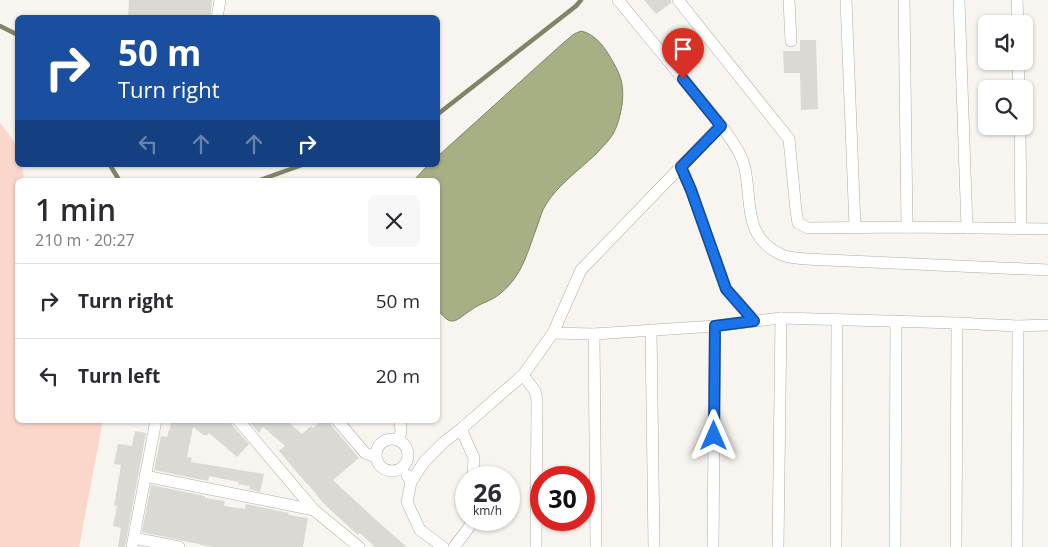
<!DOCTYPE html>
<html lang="en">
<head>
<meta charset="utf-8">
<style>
	body { margin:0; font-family:"Open Sans",sans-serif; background:#f7f7f7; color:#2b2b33; height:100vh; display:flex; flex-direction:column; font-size:19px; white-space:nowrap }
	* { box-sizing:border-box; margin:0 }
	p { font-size:16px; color:#7c7c81 }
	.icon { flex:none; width:28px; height:28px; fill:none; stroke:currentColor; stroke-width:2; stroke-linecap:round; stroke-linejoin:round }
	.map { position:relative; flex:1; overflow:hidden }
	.drawer { position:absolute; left:15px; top:178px; width:425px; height:245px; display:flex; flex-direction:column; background:#fff; border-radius:8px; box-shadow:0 1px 4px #0004 }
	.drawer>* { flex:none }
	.guide { position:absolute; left:15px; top:15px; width:425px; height:152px; border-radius:8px; box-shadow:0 1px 4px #0004; background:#1a4fa0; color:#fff; overflow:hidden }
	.fabs { position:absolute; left:978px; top:15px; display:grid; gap:10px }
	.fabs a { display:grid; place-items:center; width:55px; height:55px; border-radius:8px; background:#fff; box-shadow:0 1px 4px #0004; font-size:25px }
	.speed { position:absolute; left:455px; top:466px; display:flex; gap:10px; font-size:25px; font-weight:700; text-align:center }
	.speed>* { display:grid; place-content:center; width:65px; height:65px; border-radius:50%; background:#fff; box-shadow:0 1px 4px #0004; line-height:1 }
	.speed small { font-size:12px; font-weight:400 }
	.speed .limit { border:8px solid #d22; background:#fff; color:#111 }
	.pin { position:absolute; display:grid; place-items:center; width:42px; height:42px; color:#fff; margin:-51px -21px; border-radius:50% 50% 50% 0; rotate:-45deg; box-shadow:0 0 5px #0007 }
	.pin .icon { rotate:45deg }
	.me { position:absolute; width:55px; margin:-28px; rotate:0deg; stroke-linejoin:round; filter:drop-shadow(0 0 4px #0008) }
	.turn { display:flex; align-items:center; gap:18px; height:105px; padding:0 20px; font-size:22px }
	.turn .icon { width:65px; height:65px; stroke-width:2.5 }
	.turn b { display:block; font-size:35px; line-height:42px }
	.lanes { display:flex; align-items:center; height:48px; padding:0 20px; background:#0003; justify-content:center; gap:25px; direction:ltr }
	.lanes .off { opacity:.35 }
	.round { display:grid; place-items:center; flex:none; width:52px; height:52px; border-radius:8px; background:#f7f7f7 }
	.headline { display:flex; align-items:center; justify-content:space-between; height:85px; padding:0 20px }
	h1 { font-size:30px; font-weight:600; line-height:38px }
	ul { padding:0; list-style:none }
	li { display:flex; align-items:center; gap:15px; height:75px; padding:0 20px; border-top:1px solid #e1e1e2 }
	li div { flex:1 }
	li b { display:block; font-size:19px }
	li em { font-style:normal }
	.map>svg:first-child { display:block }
</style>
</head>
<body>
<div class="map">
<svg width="1048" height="547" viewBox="0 0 1048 547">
	<rect width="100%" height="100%" fill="#f8f4ef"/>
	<path fill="#fbd7c9" d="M0 123C13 140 18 143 18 165H22L24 180H18V420H103L79 547H0Z"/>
	<path fill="#a7af85" stroke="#808567" d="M581 31C596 34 606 49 613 62 622 77 624 87 622 105 620 116 618 125 613 134 609 141 603 146 598 152 581 169 558 184 545 206 542 211 540 218 538 224 528 250 523 275 501 293 492 301 480 303 471 310 455 321 452 328 438 310V180H414L428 165H438V156L562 44 574 34Z"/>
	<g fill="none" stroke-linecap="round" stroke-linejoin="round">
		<g stroke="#808567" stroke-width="4.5">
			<path d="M0 26 18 35"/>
			<path d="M438 114 576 6 581 0"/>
			<path d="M110 165 119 180"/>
			<path d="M260 180 302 165"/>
		</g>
	</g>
	<g fill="#dad9d4">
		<path d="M129 0H212L210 18H128Z"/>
		<path d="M644 0H671V3L656 14Z"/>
		<path d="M800 40H816L818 109 801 110 800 73H784L783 51H800Z"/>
		<path d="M172 420H231L232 425 249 444 237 457 209 433 207 435H203L193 427 187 457 192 458 191 462 264 474 260 492 249 489 250 486 238 484 239 482 209 476 208 481 154 470 161 436 167 437Z"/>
		<path d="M248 420H286L302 434 311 426 313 428 322 420H329L331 425 359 458 333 480 376 520 383 526 407 547H375L360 533 358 535 324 504 308 484H307L279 451 285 446 263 427 259 433Z"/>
		<path d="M135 431 146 433 125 547H118L121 528 113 526 117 506H114L121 465 114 464 118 444 132 446Z"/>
		<path d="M151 485 205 496V498L225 501 224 506 245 509 246 504 289 513 288 515 308 518 303 547H212L142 532Z"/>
	</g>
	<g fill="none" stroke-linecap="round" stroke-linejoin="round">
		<g stroke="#b0ada8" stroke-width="12">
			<g id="street">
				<path d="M618 0 721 125C730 139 742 152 745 169 752 202 743 236 780 254 787 258 798 258 806 259L1048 270"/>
				<path d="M678 0 789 139 796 211 798 223 808 228 907 227 1048 229"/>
				<path d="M789 0 791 41"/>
				<path d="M846 0 855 227"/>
				<path d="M904 0 907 227"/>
				<path d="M959 0 967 228"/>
				<path d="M1017 0 1018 24"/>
				<path d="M217 18 220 0"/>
				<path d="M1018 61 1019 89"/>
				<path d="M1020 126 1021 229"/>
				<path d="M681 167 691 190 726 289 755 321"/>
				<path d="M651 330 654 547"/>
				<path d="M553 333 594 334 715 326 781 318 957 323 1018 326 1048 325"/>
				<path d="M594 334 596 547"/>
				<path d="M523 375 535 391 537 400 536 547"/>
				<path d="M238 420 314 510 359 547"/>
				<path d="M337 420 365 453 375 457"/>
				<path d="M461 429 474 458 473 478"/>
				<circle cx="392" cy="455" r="16"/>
				<path d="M399 440 401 431 400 420"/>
				<path d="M407 475 411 482 407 502 420 530 443 547"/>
				<path d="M145 476 314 510"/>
				<path d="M411 482 424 462 444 442 461 429 523 375 553 333 581 270 721 125"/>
				<path d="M134 538 179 547"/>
				<path d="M132 547 156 420"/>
				<path d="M454 547 470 526V520"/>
				<path d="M713 547 715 326"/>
				<path d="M778 547 781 318"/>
				<path d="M836 547 837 320"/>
				<path d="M895 547 896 322"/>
				<path d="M956 547 957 323"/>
				<path d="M1017 547 1018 326"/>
			</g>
		</g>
		<use href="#street" stroke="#fff" stroke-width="11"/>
	</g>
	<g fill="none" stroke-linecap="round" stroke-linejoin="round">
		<g stroke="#114b97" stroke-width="12">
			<path id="route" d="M683 79 721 126 681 167 691 190 726 289 754 321 715 326 714 436"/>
		</g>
		<use href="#route" stroke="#1a73e8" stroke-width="9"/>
	</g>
</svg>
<div class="fabs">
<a><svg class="icon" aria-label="sound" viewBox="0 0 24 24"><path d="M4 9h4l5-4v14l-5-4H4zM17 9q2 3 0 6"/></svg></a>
<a><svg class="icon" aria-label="search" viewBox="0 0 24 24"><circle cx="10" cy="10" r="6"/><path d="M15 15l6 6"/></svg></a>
</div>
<div class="speed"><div>26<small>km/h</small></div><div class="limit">30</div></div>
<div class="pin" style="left:683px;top:79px;background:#d93025"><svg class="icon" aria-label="arrive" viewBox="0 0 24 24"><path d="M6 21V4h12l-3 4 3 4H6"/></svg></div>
<svg class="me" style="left:714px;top:436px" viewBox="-20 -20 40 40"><path d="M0-17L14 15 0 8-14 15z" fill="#1a73e8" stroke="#fff" stroke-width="4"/></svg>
<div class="guide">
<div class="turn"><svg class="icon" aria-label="right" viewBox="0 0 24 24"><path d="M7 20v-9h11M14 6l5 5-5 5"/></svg><div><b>50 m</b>Turn right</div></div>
<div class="lanes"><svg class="icon off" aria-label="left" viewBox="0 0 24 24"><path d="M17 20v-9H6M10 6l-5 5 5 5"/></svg><svg class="icon off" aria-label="ahead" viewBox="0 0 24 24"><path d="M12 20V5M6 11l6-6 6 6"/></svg><svg class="icon off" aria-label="ahead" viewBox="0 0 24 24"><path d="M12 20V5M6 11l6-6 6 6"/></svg><svg class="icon" aria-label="right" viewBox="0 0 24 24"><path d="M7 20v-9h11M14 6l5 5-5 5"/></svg></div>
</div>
<section class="drawer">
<div class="headline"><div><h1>1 min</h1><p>210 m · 20:27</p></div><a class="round"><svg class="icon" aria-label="close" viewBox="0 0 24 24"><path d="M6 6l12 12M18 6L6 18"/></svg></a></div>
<ul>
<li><svg class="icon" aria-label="right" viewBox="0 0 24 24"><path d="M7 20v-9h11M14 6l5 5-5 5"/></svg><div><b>Turn right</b></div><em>50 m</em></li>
<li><svg class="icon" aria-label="left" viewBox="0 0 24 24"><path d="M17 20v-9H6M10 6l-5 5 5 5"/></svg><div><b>Turn left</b></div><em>20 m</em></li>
</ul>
</section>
</div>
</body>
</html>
